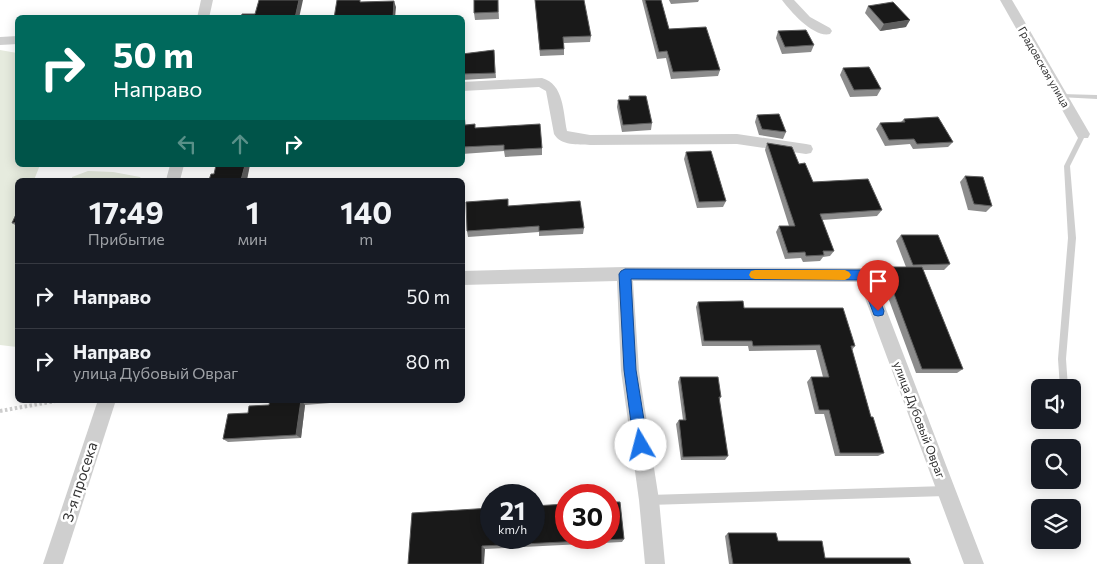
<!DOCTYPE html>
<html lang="ru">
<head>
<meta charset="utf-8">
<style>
	body { margin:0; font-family:Commissioner,sans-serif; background:#20242c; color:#f1f3f6; height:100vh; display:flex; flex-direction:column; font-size:19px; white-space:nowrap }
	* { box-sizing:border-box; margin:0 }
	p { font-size:16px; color:#9ea1a6 }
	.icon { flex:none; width:28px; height:28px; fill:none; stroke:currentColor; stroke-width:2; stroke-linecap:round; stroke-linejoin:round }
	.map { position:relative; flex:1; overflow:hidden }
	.details { position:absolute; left:15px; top:178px; width:450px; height:225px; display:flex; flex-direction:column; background:#171b24; border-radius:8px; box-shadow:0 2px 12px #0003 }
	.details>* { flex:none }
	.banner { position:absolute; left:15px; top:15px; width:450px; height:152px; border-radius:8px; box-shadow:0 2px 12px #0003; background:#00695c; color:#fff; overflow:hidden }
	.buttons { position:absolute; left:1031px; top:379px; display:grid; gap:10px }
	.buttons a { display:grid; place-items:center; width:50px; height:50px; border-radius:8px; background:#171b24; box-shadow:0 2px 12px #0003; font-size:25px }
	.speed { position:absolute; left:480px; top:484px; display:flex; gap:10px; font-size:25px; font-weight:700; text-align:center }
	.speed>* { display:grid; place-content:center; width:65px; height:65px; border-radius:50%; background:#171b24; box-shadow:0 2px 12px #0003; line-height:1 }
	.speed small { font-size:12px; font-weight:400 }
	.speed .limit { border:8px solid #d22; background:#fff; color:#111 }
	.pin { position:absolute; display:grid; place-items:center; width:42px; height:42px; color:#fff; margin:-51px -21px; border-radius:50% 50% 50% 0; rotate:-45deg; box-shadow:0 0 5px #0007 }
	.pin .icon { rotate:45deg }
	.me { position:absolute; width:55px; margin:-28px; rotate:352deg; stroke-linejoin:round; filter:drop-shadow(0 0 4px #0008) }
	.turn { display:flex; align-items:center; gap:18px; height:105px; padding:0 15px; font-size:22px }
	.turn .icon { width:65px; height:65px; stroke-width:2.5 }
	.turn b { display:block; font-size:35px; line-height:42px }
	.lanes { display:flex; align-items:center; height:48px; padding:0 15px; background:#0003; justify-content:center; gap:25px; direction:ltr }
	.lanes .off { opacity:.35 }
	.eta { display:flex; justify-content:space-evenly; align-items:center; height:85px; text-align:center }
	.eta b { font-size:30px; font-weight:700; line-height:35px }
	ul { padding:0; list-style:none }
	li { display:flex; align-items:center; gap:15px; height:65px; padding:0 15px; border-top:1px solid #363941 }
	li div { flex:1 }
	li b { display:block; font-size:19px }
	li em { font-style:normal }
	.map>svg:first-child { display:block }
</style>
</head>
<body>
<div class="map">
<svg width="1097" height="564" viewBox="0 0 1097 564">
	<rect width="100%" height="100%" fill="#fff"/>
	<g fill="#e6ebde">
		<path d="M0 50 17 53 18 165H40L34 180H18L17 347 0 345Z"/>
		<path d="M88 171 113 172 140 177 142 180H72V177Z"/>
	</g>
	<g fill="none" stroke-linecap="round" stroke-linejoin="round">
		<path stroke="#ccc" stroke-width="4" stroke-dasharray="2.5 2.5" stroke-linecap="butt" d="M0 411 61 400"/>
		<g fill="#cfcfcf" fill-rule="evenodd">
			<path d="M1061 94 1097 95V99L1059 97 1058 96Z"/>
			<path d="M1081 132H1085L1086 134 1070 166 1076 238 1066 359 1068 388H1060L1058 359 1068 238 1064 166Z"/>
			<path d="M946 486 949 488 951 491 949 494 946 496 649 505 646 503 644 500 646 497 649 495Z"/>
		</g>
		<g fill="#cfcfcf" fill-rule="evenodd">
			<path d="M201 0H213L209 18H197Z"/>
			<path d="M782 0H794L810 17 830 28 832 31 830 34C814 38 791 12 782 0Z"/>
			<path d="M1000 0H1012L1090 134 1088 138H1078Z"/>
			<path d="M18 36V44L0 45V37Z"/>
			<path d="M542 78C564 84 563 112 567 131L590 135 737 134 806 144 811 145 813 149 811 153 806 154 737 144 590 145C578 144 561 146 554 134L546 91 539 87 462 91V82Z"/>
			<path d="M170 165H184L180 180H166Z"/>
			<path d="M625 267 865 268 871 270 984 564H964L859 282 633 281 639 371 659 500 665 564H645L639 500 621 371 617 281 462 285V271Z"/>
			<path d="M98 400H116L63 564H43Z"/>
		</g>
	</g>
	<g fill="#8c8c8c">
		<path d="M498 0 499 19 475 20 474 13Z"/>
		<path d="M535 0 591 36 590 42 564 43V55L540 56Z"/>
		<path d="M642 0H661L669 29 720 70 718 76 671 79 666 58 657 59Z"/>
		<path d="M669 0H699L698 2 671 4Z"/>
		<path d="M868 6 906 27 880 31 865 13Z"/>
		<path d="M778 31 814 45 811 52 782 54 776 38Z"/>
		<path d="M494 50 496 78 462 80V54Z"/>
		<path d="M843 68 881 89 877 96 850 97 840 75Z"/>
		<path d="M629 96 652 123 651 130 622 132 617 107 618 100H628Z"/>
		<path d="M462 113 465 119V125L542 148V155L505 157 504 151 462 154Z"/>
		<path d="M757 115 786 132 783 139 759 135 755 122Z"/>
		<path d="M904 119 953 142 948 147 913 149 910 144 885 146 876 129 880 123 901 122Z"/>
		<path d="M767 143 799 164 813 182 882 210 877 216 822 220 834 251 830 256 823 257 820 261 803 262 801 258 785 259 776 232 779 226H789L765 150Z"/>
		<path d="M686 152 726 201 723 207 697 208 684 159Z"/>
		<path d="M965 176 992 206 986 212 968 210 960 182Z"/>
		<path d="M508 206 584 228 583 234 539 236V232L468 237 467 231Z"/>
		<path d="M18 210V227L12 223Z"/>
		<path d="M901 235 950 264 944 270H923L963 369 957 373H916L879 273 884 267H906L896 241Z"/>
		<path d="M698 302 744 308 855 346 852 350 871 417 884 453 878 456H835L824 414H815L807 382 811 377H823L816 350 749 351 748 346H702L696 307Z"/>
		<path d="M680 377 721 397 719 400 728 456 725 460H681L676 424 679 420H683L678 382Z"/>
		<path d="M270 400H330V403L305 405 301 438 228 442 223 439 248 413 269 405Z"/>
		<path d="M620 502 624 539 622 542 485 549 408 564Z"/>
		<path d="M728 533 778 541 825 558 911 564H729L725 536Z"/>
	</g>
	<g fill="#5e5e5e">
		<path d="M299 0H303L299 18H295Z"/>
		<path d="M394 1 396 7 395 18H393Z"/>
		<path d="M910 20 906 27 880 31 884 24Z"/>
		<path d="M245 165H250L247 180H241Z"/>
		<path d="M301 400 305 405 301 438 296 435Z"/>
		<path d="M482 546 485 549 484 564H482Z"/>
	</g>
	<g fill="#191919" stroke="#5e5e5e">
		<path d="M259 0H299L295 18H241L242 14H255Z"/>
		<path d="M337 0H360V2L394 1 393 18H334Z"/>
		<path d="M474 0H498V12L474 13Z"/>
		<path d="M535 0H584L591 36 563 37 564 49 540 50Z"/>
		<path d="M645 0H661L669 29 706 27 720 70 673 72 667 51 659 52Z"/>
		<path d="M893 2 910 20 884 24 868 6Z"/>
		<path d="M806 30 814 45 785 47 778 31Z"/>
		<path d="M494 50 495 73 462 74V54Z"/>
		<path d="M869 67 881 89 854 90 843 68Z"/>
		<path d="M629 96H646L652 123 623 125 618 100H630Z"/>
		<path d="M462 113H464L465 125 475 124V128L540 124 542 148 504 150V145L462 147Z"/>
		<path d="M779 114 786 132 762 129 757 115Z"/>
		<path d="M938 117 953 142 917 144 914 139 889 140 880 123 905 122 904 119Z"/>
		<path d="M767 143 792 147 799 164 805 163 813 182 868 179 882 210 820 214 834 251H823L824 255 806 256 805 252 788 253 779 226H795Z"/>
		<path d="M711 151 726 201 699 202 686 152Z"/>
		<path d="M216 165H245L241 180H209L211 174H214Z"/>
		<path d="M965 176 983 177 992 206 974 204Z"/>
		<path d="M508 199V206L580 201 584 228 539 231V226L467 231 466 202Z"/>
		<path d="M18 210V222L12 223Z"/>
		<path d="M901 235H938L950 264 913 265Z"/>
		<path d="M884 267H922L963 369H922Z"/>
		<path d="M743 301 744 308H843L855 346H851L871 417H873L884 453H840L829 410H819L811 377H829L820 345 753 346 752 341H704L698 302Z"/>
		<path d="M680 377H718L721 397H719L728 456 683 457 679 420H686Z"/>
		<path d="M270 400H308H301L296 435 223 439 228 414 248 413 249 406 269 405Z"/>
		<path d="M609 502H620L624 539 482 546V564H408L412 513 491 508V538H534V506L566 504V538H609Z"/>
		<path d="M728 533H776L778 541H822L825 558H909L911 564H733Z"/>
	</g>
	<path fill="#1a73e8" stroke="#114b97" d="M625 269 865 270 869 272 871 275 884 311 883 315 878 316 874 315 861 280 631 279 636 370 648 445 646 449 641 451 636 449 634 445 624 370 619 274 621 271Z"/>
	<path fill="#f59e0b" d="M755 270H845L849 272 851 275 849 278 845 280 755 279 751 278 749 275 751 271Z"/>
	<g text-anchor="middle" stroke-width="5" stroke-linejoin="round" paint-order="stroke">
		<g font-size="11" fill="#323232" stroke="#fff">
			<text transform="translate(1044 67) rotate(60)" y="4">Градовская улица</text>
		</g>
		<g font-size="12" fill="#323232" stroke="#fff">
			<text transform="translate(919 420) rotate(69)" y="4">улица Дубовый Овраг</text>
		</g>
		<g font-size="15" fill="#323232" stroke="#fff">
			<text transform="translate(80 482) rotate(-72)" y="5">3-я просека</text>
		</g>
	</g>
</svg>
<div class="buttons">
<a><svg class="icon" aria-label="sound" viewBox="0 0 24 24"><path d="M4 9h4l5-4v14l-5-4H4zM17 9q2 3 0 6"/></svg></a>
<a><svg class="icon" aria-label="search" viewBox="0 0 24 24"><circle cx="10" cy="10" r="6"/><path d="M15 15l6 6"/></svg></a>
<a><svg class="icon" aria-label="layers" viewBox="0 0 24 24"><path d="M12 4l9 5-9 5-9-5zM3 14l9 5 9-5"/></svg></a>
</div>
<div class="speed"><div>21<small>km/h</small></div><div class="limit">30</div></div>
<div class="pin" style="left:878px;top:311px;background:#d93025"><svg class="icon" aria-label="arrive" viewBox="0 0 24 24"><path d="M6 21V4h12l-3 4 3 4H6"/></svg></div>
<svg class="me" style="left:641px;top:445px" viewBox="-20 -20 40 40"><circle r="19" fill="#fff"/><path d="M0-13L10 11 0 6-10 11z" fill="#1a73e8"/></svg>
<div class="banner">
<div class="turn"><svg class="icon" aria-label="right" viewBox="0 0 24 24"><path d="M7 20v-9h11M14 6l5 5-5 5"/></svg><div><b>50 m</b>Направо</div></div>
<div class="lanes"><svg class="icon off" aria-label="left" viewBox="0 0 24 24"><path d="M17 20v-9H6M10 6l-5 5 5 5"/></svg><svg class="icon off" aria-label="ahead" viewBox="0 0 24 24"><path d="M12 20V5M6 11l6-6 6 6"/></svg><svg class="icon" aria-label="right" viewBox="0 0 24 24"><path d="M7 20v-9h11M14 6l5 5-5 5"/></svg></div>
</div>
<section class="details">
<div class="eta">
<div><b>17:49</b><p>Прибытие</p></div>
<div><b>1</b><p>мин</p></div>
<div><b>140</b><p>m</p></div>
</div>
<ul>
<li><svg class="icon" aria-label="right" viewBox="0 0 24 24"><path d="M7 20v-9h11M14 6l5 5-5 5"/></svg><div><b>Направо</b></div><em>50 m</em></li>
<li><svg class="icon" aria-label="right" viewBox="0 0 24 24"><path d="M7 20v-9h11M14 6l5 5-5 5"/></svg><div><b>Направо</b><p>улица Дубовый Овраг</p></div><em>80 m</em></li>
</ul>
</section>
</div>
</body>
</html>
